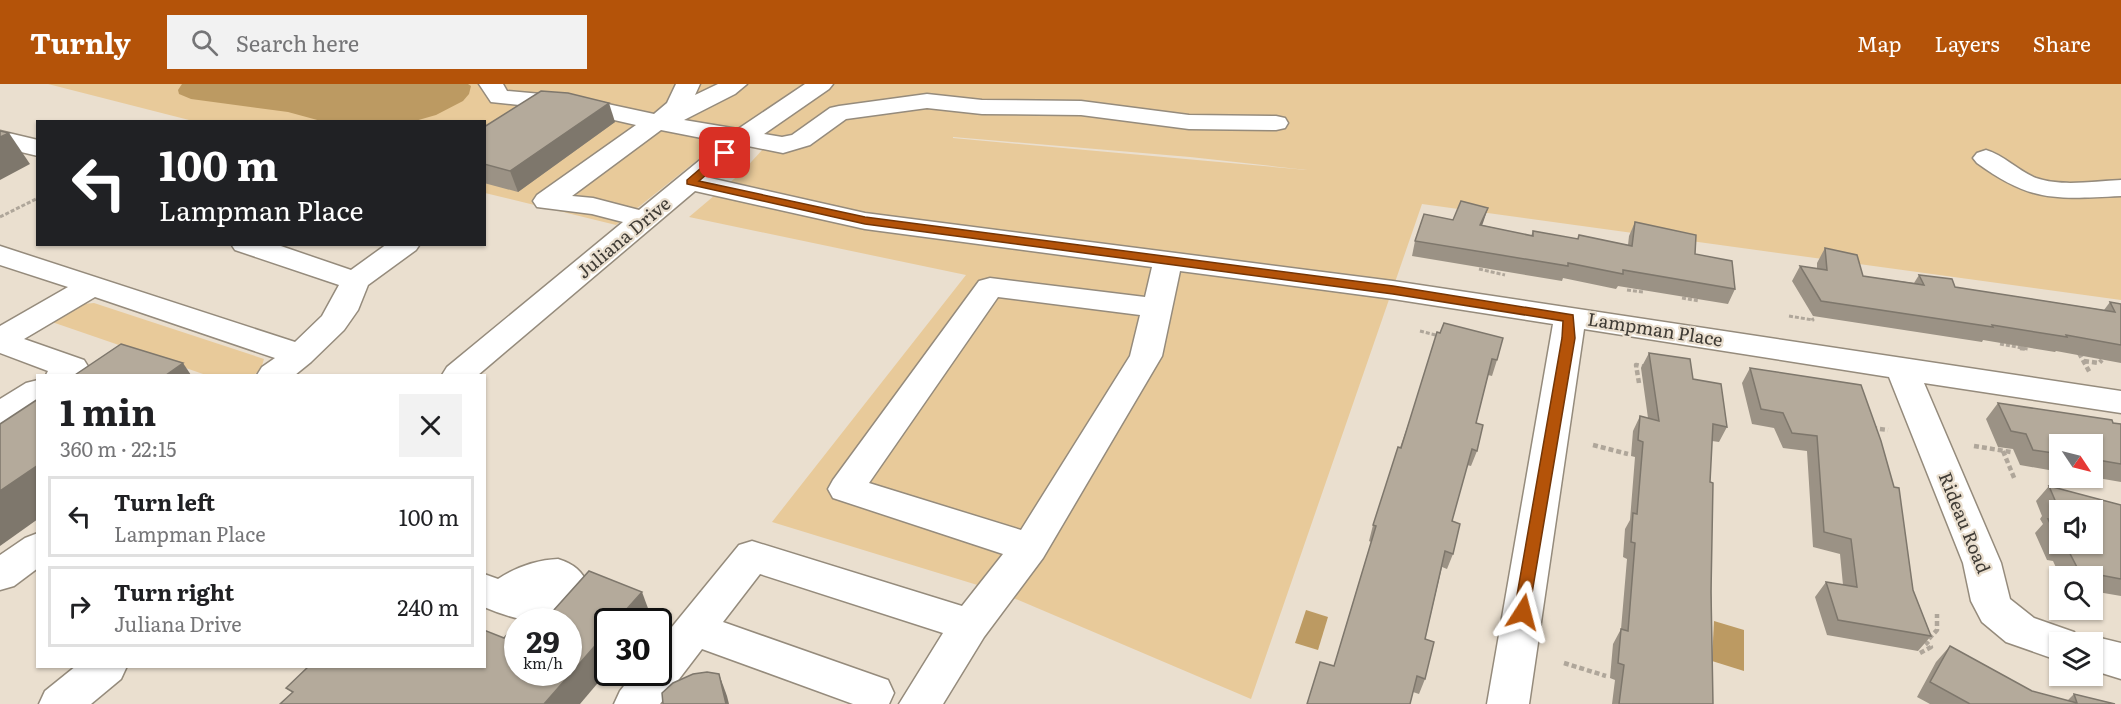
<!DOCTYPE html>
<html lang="en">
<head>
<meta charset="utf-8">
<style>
	body { margin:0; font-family:Literata,serif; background:#f2f2f2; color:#202124; height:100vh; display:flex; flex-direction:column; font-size:22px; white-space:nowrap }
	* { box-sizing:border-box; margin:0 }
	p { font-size:20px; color:#757577 }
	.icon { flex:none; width:33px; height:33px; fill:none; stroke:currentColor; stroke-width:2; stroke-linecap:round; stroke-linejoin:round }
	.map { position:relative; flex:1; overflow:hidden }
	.sheet { position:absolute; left:36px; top:290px; width:450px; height:294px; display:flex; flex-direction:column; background:#fff; border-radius:0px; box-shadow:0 2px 4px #0004 }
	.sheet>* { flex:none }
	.top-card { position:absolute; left:36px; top:36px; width:450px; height:126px; border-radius:0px; box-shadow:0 2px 4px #0004; background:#202124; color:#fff; overflow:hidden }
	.needle { width:39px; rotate:125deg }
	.controls { position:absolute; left:2049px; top:350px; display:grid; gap:12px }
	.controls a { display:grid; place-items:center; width:54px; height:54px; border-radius:0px; background:#fff; box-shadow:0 2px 4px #0004; font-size:30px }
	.speed { position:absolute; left:504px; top:524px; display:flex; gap:12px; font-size:30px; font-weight:700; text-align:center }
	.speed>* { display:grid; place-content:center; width:78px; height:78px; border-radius:50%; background:#fff; box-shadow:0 2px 4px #0004; line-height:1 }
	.speed small { font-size:15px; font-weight:400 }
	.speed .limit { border:3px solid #111; border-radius:9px; background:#fff; color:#111 }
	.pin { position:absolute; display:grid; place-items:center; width:51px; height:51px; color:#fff; margin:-26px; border-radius:12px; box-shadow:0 3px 9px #0006 }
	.me { position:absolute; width:66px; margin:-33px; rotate:9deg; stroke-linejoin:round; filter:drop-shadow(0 0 4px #0008) }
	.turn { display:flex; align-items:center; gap:21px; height:126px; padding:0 24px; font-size:27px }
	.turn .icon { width:78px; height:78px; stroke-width:2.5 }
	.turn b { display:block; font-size:42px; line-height:51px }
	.round { display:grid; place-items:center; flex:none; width:63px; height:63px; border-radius:0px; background:#f2f2f2 }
	.summary { display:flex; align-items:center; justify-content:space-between; height:102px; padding:0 24px }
	h1 { font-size:36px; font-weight:700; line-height:45px }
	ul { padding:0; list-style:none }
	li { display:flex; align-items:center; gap:18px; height:81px; margin:0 12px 9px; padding:0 12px; border:3px solid #e0e0e0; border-radius:0px }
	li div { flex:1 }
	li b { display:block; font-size:22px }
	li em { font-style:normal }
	header { display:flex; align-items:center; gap:36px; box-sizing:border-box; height:84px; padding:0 30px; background:#b45309; color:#fff }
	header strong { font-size:28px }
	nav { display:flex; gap:33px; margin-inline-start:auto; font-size:21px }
	.search { width:420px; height:54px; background:#f2f2f2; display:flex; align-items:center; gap:15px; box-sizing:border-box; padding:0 21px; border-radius:0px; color:#757577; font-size:22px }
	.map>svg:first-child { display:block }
</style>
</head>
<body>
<header>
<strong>Turnly</strong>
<div class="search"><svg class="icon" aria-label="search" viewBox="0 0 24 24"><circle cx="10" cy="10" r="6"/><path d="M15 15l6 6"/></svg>Search here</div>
<nav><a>Map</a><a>Layers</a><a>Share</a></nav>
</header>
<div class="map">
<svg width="2121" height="620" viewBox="0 0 2121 620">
	<rect width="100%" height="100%" fill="#eadfcf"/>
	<g fill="#e8ca9a" fill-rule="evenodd">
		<path d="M48 0H2121V216L1422 120 1251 615 997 507 772 438 966 191 689 133 741 89 764 64 715 62 616 141 485 109 484 38 193 37ZM953 53 1190 73 1307 86 953 54Z"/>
		<path d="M94 219 264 275 261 285 254 291H206L52 238 83 220Z"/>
	</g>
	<g fill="#bc9a62">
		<path d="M182 0H468L471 2 469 10 463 17 436 31 415 37H321L288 28 191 15 179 10 178 6Z"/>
		<path d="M1306 526 1328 533 1318 566 1295 559Z"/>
		<path d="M1714 537 1744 546V587L1712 577Z"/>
	</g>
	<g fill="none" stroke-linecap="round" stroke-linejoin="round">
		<g stroke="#958b7c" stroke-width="3">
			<g id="minor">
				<path d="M479 0H503L507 7 575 13 654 30 667 19 676 0H700L695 11 718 0H747L735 10 684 36 738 45 805 0H833L829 5 764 50 782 53 792 51 830 24 839 22 927 10 982 16 1081 17 1189 31 1276 32 1285 34 1288 39 1285 44 1276 46 1189 45 1081 31 982 30 927 24 846 35 810 61 783 69 748 62 710 94 865 129 1393 197 2121 307V329L1924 299 2001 479 2010 515 2034 534 2074 548 2079 556 2092 552 2121 559V595L2092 586V558H2060V577L2006 558 1982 538 1971 517 1963 479 1889 293 1584 245 1529 620H1487L1553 240 1393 215 1180 187 1162 272 1043 474 984 553 943 620H899L943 549 760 490 723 538 888 596 894 609 889 620H853L702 565 660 620H614L620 607 635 588H658V560L739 461 752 457 962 522 1003 470 833 414 828 405 833 396 979 197 990 194 1145 213 1152 183 865 145 695 107 478 291H442L447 283 623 138 592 130 537 123 533 117 537 111 636 41 575 27 491 18ZM661 46 722 58 639 126 593 114 572 112ZM998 213 1140 231 1130 272 1021 446 869 399Z"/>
				<path d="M0 47 38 56V72L0 63Z"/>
				<path d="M1986 66C2004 71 2018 87 2036 94 2062 103 2094 97 2121 96V112C2056 115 2032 119 1977 79L1973 74 1977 69Z"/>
				<path d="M231 160H275L351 186 387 160H420L416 166 368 201 358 226 344 246 311 278 295 291H257L262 283 275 274 95 213 24 255 84 276 89 284 85 291H46L48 287 0 269V242L68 203 0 181V162L295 258 322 232 339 201 235 166Z"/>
				<path d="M38 296V323L12 339 0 343V315L26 299Z"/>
				<path d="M38 449V484L14 502 0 506V471L25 454Z"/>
				<path d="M558 475C574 480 582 487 589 502 585 510 582 520 576 527 556 550 508 533 484 523V490L498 495C516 483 537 476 558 475Z"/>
				<path d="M76 582H127L121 595 91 620H39L45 607Z"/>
			</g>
		</g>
		<g stroke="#afa69a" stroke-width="3" stroke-dasharray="4 2" stroke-linecap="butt">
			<path d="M0 133 38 114"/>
			<path d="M1479 185 1505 191"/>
			<path d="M1627 206 1643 208"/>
			<path d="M1682 214 1699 217"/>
			<path d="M1789 232 1813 236 1812 234"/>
			<path d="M1420 247 1439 252"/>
			<path d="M2000 260 2028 265"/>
		</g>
		<g stroke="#afa69a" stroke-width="4.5" stroke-dasharray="5 3" stroke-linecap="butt">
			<path d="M2020 264 2028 265"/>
			<path d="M2079 269 2090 289"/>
			<path d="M2084 277 2099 279 2102 276"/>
			<path d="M1639 299 1636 281 1646 283"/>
			<path d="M1872 344 1888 346"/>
			<path d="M1593 361 1628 370"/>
			<path d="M1974 362 2011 368"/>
			<path d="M2003 367 2015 396"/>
			<path d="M1920 569 1931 563 1926 558 1937 546V530"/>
			<path d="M1564 579 1606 592"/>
		</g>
		<use href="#minor" fill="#fff" fill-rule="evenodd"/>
	</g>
	<g fill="#9b9285" fill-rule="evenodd">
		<path d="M615 38 518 108 484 99V43Z"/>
		<path d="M1635 138 1695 170 1735 205 1728 220 1618 202 1616 205 1563 194 1562 197 1412 172 1415 157 1482 141 1531 152 1533 147 1578 155 1579 151 1628 161 1629 152Z"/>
		<path d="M1825 164 1863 192 1914 199 1919 191 1955 203 2104 226 2110 218 2121 220V279L2056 267 2055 268 1983 256 1982 258 1813 232 1792 197 1800 182 1817 185V179Z"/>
		<path d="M1440 249 1497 276 1492 292 1488 291 1476 339 1477 367 1471 382 1467 381 1452 437 1453 470 1447 485 1442 483 1425 555V595L1419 610 1334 582 1371 458 1369 457 1373 441Z"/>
		<path d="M1649 269 1693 295 1727 343 1719 358 1712 357 1710 398 1713 620H1612L1615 596 1610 594 1613 560 1621 545 1627 475 1623 473 1625 445 1630 436 1635 373 1631 372 1633 347 1640 332 1648 334 1641 284Z"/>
		<path d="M1750 284 1861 301 1913 506 1931 552 1918 567 1827 551 1815 513 1826 498 1843 501 1840 470 1813 463 1807 367 1783 364 1774 344 1752 340 1742 299Z"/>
		<path d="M1998 319 2121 340V398L2092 393V360H2060V388L2020 381 2013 365 1998 363 1986 335Z"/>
		<path d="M2049 402 2121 421V512L2092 507V492H2060L2053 477 2047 476 2035 449 2043 440 2040 435 2042 432 2036 417ZM2060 426 2092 459H2060Z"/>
		<path d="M1950 562 2032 607 2067 617 2074 610 2115 620H1930L1917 613 1936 578Z"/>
	</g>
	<g fill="#7e776c">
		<path d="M609 19 615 38 518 108 510 87Z"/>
		<path d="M9 49 30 80 0 96V53Z"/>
		<path d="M1488 124 1483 139 1476 155 1480 141Z"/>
		<path d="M183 279 191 291H166Z"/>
		<path d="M38 381V435L0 462V407Z"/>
		<path d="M642 508 652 535 650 537H616Z"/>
		<path d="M608 547V587L580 620H544Z"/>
		<path d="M719 590 727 612 729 620H726Z"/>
	</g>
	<g fill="#b4aa9b" stroke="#7e776c" stroke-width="1.5">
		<path d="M541 7 568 9 609 19 510 87 484 80V43Z"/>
		<path d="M0 47 9 49 0 53Z"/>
		<path d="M1461 117 1488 124 1480 141 1533 152V147L1578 155 1579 151 1632 162 1635 138 1696 151 1695 170 1732 177 1735 205 1623 186V190L1568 179V182L1415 157 1424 130 1453 136Z"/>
		<path d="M1825 164 1857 171 1863 192 1924 201 1919 191 1952 195 1955 203 2115 228 2110 218 2121 220V261L2066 251 2067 253 1992 241 1993 243 1821 217 1800 182 1827 186Z"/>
		<path d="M1444 239 1503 254 1497 276 1492 275 1476 339 1483 341 1477 367 1472 365 1452 437 1460 440 1453 470 1445 467 1425 555 1434 558 1425 595 1417 592 1410 620H1307L1320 578 1334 582 1376 442 1373 441 1398 363 1401 364 1437 248 1440 249Z"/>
		<path d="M121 260 183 279 166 291H75Z"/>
		<path d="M1649 269 1690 275 1693 295 1721 300 1727 343 1713 340 1710 398 1713 399 1711 508 1713 620H1619L1624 581 1618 579 1621 545 1628 547 1635 459 1631 458 1633 429 1637 430 1643 358 1638 356 1640 332 1659 337Z"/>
		<path d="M1750 284 1861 301 1881 357 1894 403 1899 404 1913 506 1931 552 1838 536 1826 498 1857 503 1851 455 1824 448 1817 352 1792 349 1783 329 1761 325Z"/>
		<path d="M38 315V381L0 407V340Z"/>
		<path d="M1998 319 2112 336 2113 339 2121 340V380L2092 375V360H2060V370L2033 366 2026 350 2011 347Z"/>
		<path d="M2049 402 2121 421V495L2079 487 2066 462 2060 461 2048 435 2060 437V459H2092V426H2060V433L2053 420 2057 421Z"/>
		<path d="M589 487 642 508 616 537H608V547L544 620H280L293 608 286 604 309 582H484V546L504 554 514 543 518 545V588H568V537H544Z"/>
		<path d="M1950 562 2032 607 2077 619 2074 610 2115 620H1970L1930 598Z"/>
		<path d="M707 588 719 590 726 620H663L662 609 673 599 693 590Z"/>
	</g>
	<path fill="#b45309" stroke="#753606" stroke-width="1.5" d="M722 66H729L731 69 699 97 865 133 1393 202 1573 231 1575 254 1528 533 1523 535 1517 533 1514 528 1562 254 1563 237 1393 210 865 140 687 100V96Z"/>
	<g text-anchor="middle" stroke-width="4.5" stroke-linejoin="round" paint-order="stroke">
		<g font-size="18" fill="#3f3b35" stroke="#eadfcf">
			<text transform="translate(624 154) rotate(-40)" y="6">Juliana Drive</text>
			<text transform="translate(1655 246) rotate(9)" y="6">Lampman Place</text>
			<text transform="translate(1964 439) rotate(68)" y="6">Rideau Road</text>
		</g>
	</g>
</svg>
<div class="controls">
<a><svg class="needle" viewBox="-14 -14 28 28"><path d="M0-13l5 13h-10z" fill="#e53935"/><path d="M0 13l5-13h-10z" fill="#757577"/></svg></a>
<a><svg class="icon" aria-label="sound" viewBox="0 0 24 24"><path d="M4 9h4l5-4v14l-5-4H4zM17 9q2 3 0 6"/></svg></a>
<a><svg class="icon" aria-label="search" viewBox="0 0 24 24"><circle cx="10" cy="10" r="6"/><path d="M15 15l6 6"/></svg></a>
<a><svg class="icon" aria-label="layers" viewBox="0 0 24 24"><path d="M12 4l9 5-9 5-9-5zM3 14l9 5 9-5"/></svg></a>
</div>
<div class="speed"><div>29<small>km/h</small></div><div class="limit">30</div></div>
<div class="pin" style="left:725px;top:69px;background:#d93025"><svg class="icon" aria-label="arrive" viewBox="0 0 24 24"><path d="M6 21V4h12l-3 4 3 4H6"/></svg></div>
<svg class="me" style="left:1523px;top:528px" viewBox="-20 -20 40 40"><path d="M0-17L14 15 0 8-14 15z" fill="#b45309" stroke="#fff" stroke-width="4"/></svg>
<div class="top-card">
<div class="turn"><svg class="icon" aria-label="left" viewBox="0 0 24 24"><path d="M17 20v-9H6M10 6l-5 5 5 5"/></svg><div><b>100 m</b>Lampman Place</div></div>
</div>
<section class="sheet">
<div class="summary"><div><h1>1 min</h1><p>360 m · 22:15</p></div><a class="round"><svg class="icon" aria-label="close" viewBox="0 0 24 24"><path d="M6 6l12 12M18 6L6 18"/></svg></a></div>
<ul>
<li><svg class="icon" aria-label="left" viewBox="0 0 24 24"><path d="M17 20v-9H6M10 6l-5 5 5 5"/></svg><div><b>Turn left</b><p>Lampman Place</p></div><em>100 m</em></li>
<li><svg class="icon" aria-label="right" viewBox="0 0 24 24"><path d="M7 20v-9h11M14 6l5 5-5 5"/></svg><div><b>Turn right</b><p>Juliana Drive</p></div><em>240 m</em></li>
</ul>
</section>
</div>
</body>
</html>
